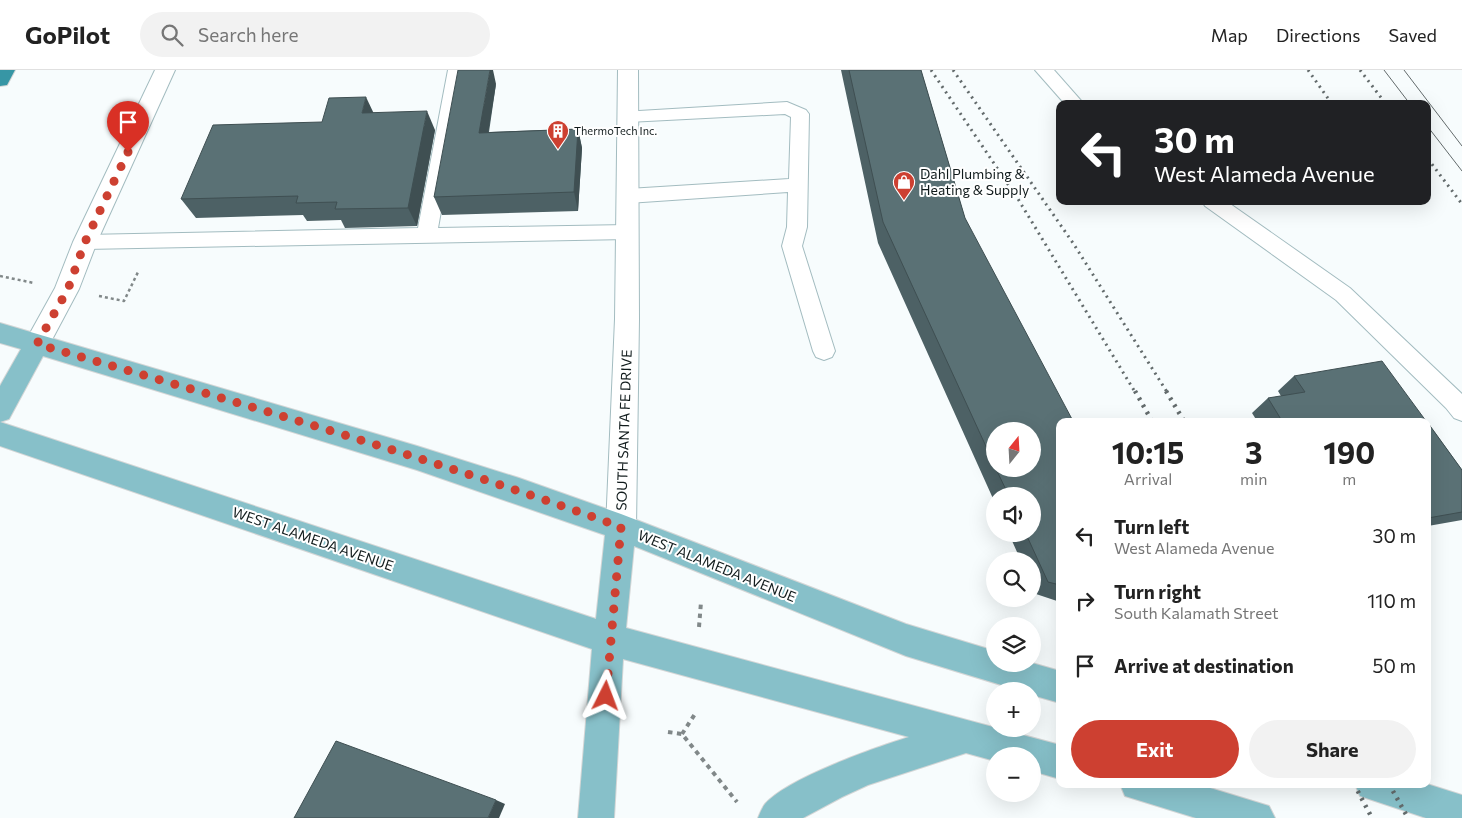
<!DOCTYPE html>
<html lang="en">
<head>
<meta charset="utf-8">
<style>
	body { margin:0; font-family:Commissioner,sans-serif; background:#f2f2f2; color:#222; height:100vh; display:flex; flex-direction:column; font-size:19px; white-space:nowrap }
	* { box-sizing:border-box; margin:0 }
	p { font-size:16px; color:#767676 }
	.icon { flex:none; width:28px; height:28px; fill:none; stroke:currentColor; stroke-width:2; stroke-linecap:round; stroke-linejoin:round }
	.map { position:relative; flex:1; overflow:hidden }
	.details { position:absolute; left:1056px; top:348px; width:375px; height:370px; display:flex; flex-direction:column; background:#fff; border-radius:10px; box-shadow:0 5px 20px #0002 }
	.details>* { flex:none }
	.top-card { position:absolute; left:1056px; top:30px; width:375px; height:105px; border-radius:10px; box-shadow:0 5px 20px #0002; background:#202124; color:#fff; overflow:hidden }
	.needle { width:32px; rotate:18deg }
	.fabs { position:absolute; left:986px; top:352px; display:grid; gap:10px }
	.fabs a { display:grid; place-items:center; width:55px; height:55px; border-radius:50%; background:#fff; box-shadow:0 5px 20px #0002; font-size:25px }
	.pin { position:absolute; display:grid; place-items:center; width:42px; height:42px; color:#fff; margin:-51px -21px; border-radius:50% 50% 50% 0; rotate:-45deg; box-shadow:0 0 5px #0007 }
	.pin .icon { rotate:45deg }
	.me { position:absolute; width:55px; margin:-28px; rotate:3deg; stroke-linejoin:round; filter:drop-shadow(0 0 4px #0008) }
	.turn { display:flex; align-items:center; gap:18px; height:105px; padding:0 15px; font-size:22px }
	.turn .icon { width:65px; height:65px; stroke-width:2.5 }
	.turn b { display:block; font-size:35px; line-height:42px }
	.eta { display:flex; justify-content:space-evenly; align-items:center; height:85px; text-align:center }
	.eta b { font-size:30px; font-weight:700; line-height:35px }
	.button { display:flex; gap:10px; margin-top:auto; padding:10px 15px }
	.button a { flex:1; height:58px; border-radius:30px; background:#cd4031; color:#fff; font-size:20px; font-weight:700; line-height:58px; text-align:center }
	.button a+a { background:#f2f2f2; color:#222 }
	ul { padding:0; list-style:none }
	li { display:flex; align-items:center; gap:15px; height:65px; padding:0 15px }
	li div { flex:1 }
	li b { display:block; font-size:19px }
	li em { font-style:normal }
	header { display:flex; align-items:center; gap:30px; box-sizing:border-box; height:70px; padding:0 25px; background:#fff; border-bottom:1px solid #e0e0e0 }
	header strong { font-size:24px }
	nav { display:flex; gap:28px; margin-inline-start:auto; font-size:18px }
	.search { width:350px; height:45px; background:#f2f2f2; display:flex; align-items:center; gap:12px; box-sizing:border-box; padding:0 18px; border-radius:28px; color:#767676; font-size:19px }
	.map>svg:first-child { display:block }
</style>
</head>
<body>
<header>
<strong>GoPilot</strong>
<div class="search"><svg class="icon" aria-label="search" viewBox="0 0 24 24"><circle cx="10" cy="10" r="6"/><path d="M15 15l6 6"/></svg>Search here</div>
<nav><a>Map</a><a>Directions</a><a>Saved</a></nav>
</header>
<div class="map">
<svg width="1462" height="748" viewBox="0 0 1462 748">
	<rect width="100%" height="100%" fill="#f7fcfd"/>
	<g fill="none" stroke-linecap="round" stroke-linejoin="round">
		<g stroke="#a3bcc0" stroke-width="2">
			<g id="lane">
				<path d="M448 0H466L438 158 628 155 635 157 638 162 635 167 628 169 85 179 78 177 75 172 78 167 85 165 418 158Z"/>
				<path d="M1035 0H1054L1084 34H1065Z"/>
				<path d="M787 32 806 40 809 44 807 157 802 176 835 281 832 287 824 290 816 287 813 281 782 176 787 157 788 122 628 133 621 131 618 126 621 121 628 119 789 109 791 47 785 44 628 52 622 50 619 46 622 42Z"/>
				<path d="M1202 131H1226L1350 218 1462 324V351L1454 348 1446 338 1336 230 1205 136Z"/>
			</g>
		</g>
		<g stroke="#a3bcc0" stroke-width="2">
			<g id="secondary">
				<path d="M155 0H175L97 172 79 219 46 281 37 284 28 281 24 274 55 218 73 172Z"/>
				<path d="M618 0H638L639 249 636 457 631 466 621 470 611 466 606 457 615 249Z"/>
			</g>
		</g>
		<g stroke="#d4d6d6" stroke-width="2">
			<g id="primary">
				<path d="M0 253 417 376 519 408 621 444 906 554 995 581V594L1032 593 1060 601V633L1032 625V621H1021L906 586 634 476 626 558 1060 675V709L1032 701V686H995V691L966 683 868 715 842 727 803 748H758C760 743 762 738 765 734 788 708 874 678 909 667L623 589 614 748H578L592 579 0 376V316L21 279 0 273ZM43 286 417 400 605 465 596 549 0 352 9 349Z"/>
				<path d="M1120 714H1197L1269 736 1275 748H1196L1125 726Z"/>
				<path d="M1355 714H1427L1462 725V748H1426L1360 726Z"/>
			</g>
		</g>
		<g stroke="#d4d6d6" stroke-width="2">
			<path id="highway" d="M0 0H15L7 15 0 16Z"/>
		</g>
		<g stroke="#818889" stroke-width="2.5" stroke-dasharray="3 3" stroke-linecap="butt">
			<path d="M0 206 34 213"/>
			<path d="M99 226 124 231 139 200"/>
		</g>
		<g stroke="#818889" stroke-width="4" stroke-dasharray="4.5 4.5" stroke-linecap="butt">
			<path d="M699 557 701 532"/>
			<path d="M668 662 682 664 737 732"/>
			<path d="M682 664 695 644"/>
		</g>
		<use href="#lane" fill="#fff" fill-rule="evenodd"/>
		<use href="#secondary" fill="#fff" fill-rule="evenodd"/>
		<use href="#primary" fill="#87c0c9" fill-rule="evenodd"/>
		<use href="#highway" fill="#3796a5" fill-rule="evenodd"/>
		<g stroke="#636b6c" stroke-width="1">
			<path d="M1384 0 1410 34"/>
			<path d="M1404 0 1462 76"/>
			<path d="M1428 57 1462 101"/>
		</g>
		<g stroke="#636b6c" stroke-width="3" stroke-dasharray="2 4.5" stroke-linecap="butt">
			<path d="M931 0 1018 129 1135 322"/>
			<path d="M953 0 1073 173 1167 322"/>
			<path d="M1308 0 1332 34"/>
			<path d="M1360 0 1386 34"/>
			<path d="M1428 89 1462 134"/>
		</g>
		<g stroke="#636b6c" stroke-width="4.5" stroke-dasharray="2.5 5.5" stroke-linecap="butt">
			<path d="M1135 321 1152 351"/>
			<path d="M1166 321 1184 351"/>
			<path d="M1354 714 1372 748"/>
			<path d="M1389 714 1408 748"/>
		</g>
	</g>
	<g fill="#4d6165" fill-rule="evenodd">
		<path d="M841 0H921L965 148 1060 351V532L1036 524 1032 517V491H1021L1009 464H1032V426H995V433L878 173ZM995 361 1032 399H995Z"/>
		<path d="M496 14 489 62 578 59 582 78 578 141 442 145 434 127Z"/>
		<path d="M373 43 435 60 417 156 345 158 341 150 307 151 303 145 196 148 181 129Z"/>
		<path d="M1294 306 1426 351H1257L1252 343 1268 328 1281 326 1278 321Z"/>
		<path d="M1428 353 1462 400V450L1428 456Z"/>
	</g>
	<g fill="#3f4f52">
		<path d="M490 0H493L496 14 485 82 479 63Z"/>
		<path d="M366 27 375 46 362 43Z"/>
		<path d="M427 41 435 60 417 156 408 138Z"/>
		<path d="M578 59 582 78 578 141 574 122Z"/>
		<path d="M496 730 505 734 499 748H488Z"/>
	</g>
	<g fill="#5a7175" stroke="#3f4f52">
		<path d="M458 0H490L479 63 578 59 574 122 434 127Z"/>
		<path d="M849 0H921L965 148 1073 351H1060V515L1048 512 1026 464H1032V426H1009L996 399H1032V361H995V396L883 152Z"/>
		<path d="M366 27 362 43 427 41 408 138 335 139 337 132 296 133 298 126 181 129 213 55 322 52 329 28Z"/>
		<path d="M1382 291 1426 351H1282L1268 328 1305 322 1294 306Z"/>
		<path d="M1428 353 1462 400V442L1428 448Z"/>
		<path d="M336 671 496 730 488 748H294Z"/>
	</g>
	<g fill="none" stroke-linecap="round" stroke-linejoin="round">
		<path stroke="#cd4031" stroke-width="9" stroke-dasharray="0 16.2" d="M128 82 85 172 68 219 37 274C232 331 429 387 621 457L606 626"/>
	</g>
	<defs>
		<g id="building-pin" transform="scale(1.125)"><path d="M0 17L-7.5 6A9.5 9.5 0 1 1 7.5 6Z" fill="#cd4031" stroke="#fff"/><path d="M-4-6H4V6H1V3H-1V6H-4ZM-2.5-4.3h1.7v1.8h-1.7ZM.8-4.3h1.7v1.8H.8ZM-2.5-1h1.7V.8h-1.7ZM.8-1h1.7V.8H.8Z" fill="#fff"/></g>
		<g id="shop-pin" transform="scale(1.125)"><path d="M0 17L-7.5 6A9.5 9.5 0 1 1 7.5 6Z" fill="#cd4031" stroke="#fff"/><path d="M-5-2.5h2.3a2.7 3.5 0 0 1 5.4 0H5L5.5 6h-11ZM-1.5-2.5h3a1.5 2.3 0 0 0-3 0Z" fill="#fff"/></g>
	</defs>
	<g fill-rule="evenodd">
		<use href="#building-pin" x="558" y="61"/>
		<use href="#shop-pin" x="904" y="112"/>
	</g>
	<g text-anchor="middle" stroke-width="4" stroke-linejoin="round" paint-order="stroke">
		<g font-size="11" fill="#111b1c" stroke="#fff" text-anchor="start">
			<text x="574" y="65">ThermoTech Inc.</text>
		</g>
		<g font-size="14" fill="#111b1c" stroke="#fff" text-anchor="start">
			<text x="920" y="109">Dahl Plumbing &amp;<tspan x="920" dy="16">Heating &amp; Supply</tspan></text>
		</g>
		<g font-size="14" fill="#111b1c" stroke="#fff">
			<text transform="translate(624 360) rotate(-88)" y="5">SOUTH SANTA FE DRIVE</text>
			<text transform="translate(313 469) rotate(19)" y="5">WEST ALAMEDA AVENUE</text>
			<text transform="translate(717 496) rotate(22)" y="5">WEST ALAMEDA AVENUE</text>
		</g>
	</g>
</svg>
<div class="fabs">
<a><svg class="needle" viewBox="-14 -14 28 28"><path d="M0-13l5 13h-10z" fill="#e53935"/><path d="M0 13l5-13h-10z" fill="#767676"/></svg></a>
<a><svg class="icon" aria-label="sound" viewBox="0 0 24 24"><path d="M4 9h4l5-4v14l-5-4H4zM17 9q2 3 0 6"/></svg></a>
<a><svg class="icon" aria-label="search" viewBox="0 0 24 24"><circle cx="10" cy="10" r="6"/><path d="M15 15l6 6"/></svg></a>
<a><svg class="icon" aria-label="layers" viewBox="0 0 24 24"><path d="M12 4l9 5-9 5-9-5zM3 14l9 5 9-5"/></svg></a>
<a>+</a>
<a>−</a>
</div>
<div class="pin" style="left:128px;top:82px;background:#d93025"><svg class="icon" aria-label="arrive" viewBox="0 0 24 24"><path d="M6 21V4h12l-3 4 3 4H6"/></svg></div>
<svg class="me" style="left:606px;top:626px" viewBox="-20 -20 40 40"><path d="M0-17L14 15 0 8-14 15z" fill="#cd4031" stroke="#fff" stroke-width="4"/></svg>
<div class="top-card">
<div class="turn"><svg class="icon" aria-label="left" viewBox="0 0 24 24"><path d="M17 20v-9H6M10 6l-5 5 5 5"/></svg><div><b>30 m</b>West Alameda Avenue</div></div>
</div>
<section class="details">
<div class="eta">
<div><b>10:15</b><p>Arrival</p></div>
<div><b>3</b><p>min</p></div>
<div><b>190</b><p>m</p></div>
</div>
<ul>
<li><svg class="icon" aria-label="left" viewBox="0 0 24 24"><path d="M17 20v-9H6M10 6l-5 5 5 5"/></svg><div><b>Turn left</b><p>West Alameda Avenue</p></div><em>30 m</em></li>
<li><svg class="icon" aria-label="right" viewBox="0 0 24 24"><path d="M7 20v-9h11M14 6l5 5-5 5"/></svg><div><b>Turn right</b><p>South Kalamath Street</p></div><em>110 m</em></li>
<li><svg class="icon" aria-label="arrive" viewBox="0 0 24 24"><path d="M6 21V4h12l-3 4 3 4H6"/></svg><div><b>Arrive at destination</b></div><em>50 m</em></li>
</ul>
<div class="button"><a>Exit</a><a>Share</a></div>
</section>
</div>
</body>
</html>
